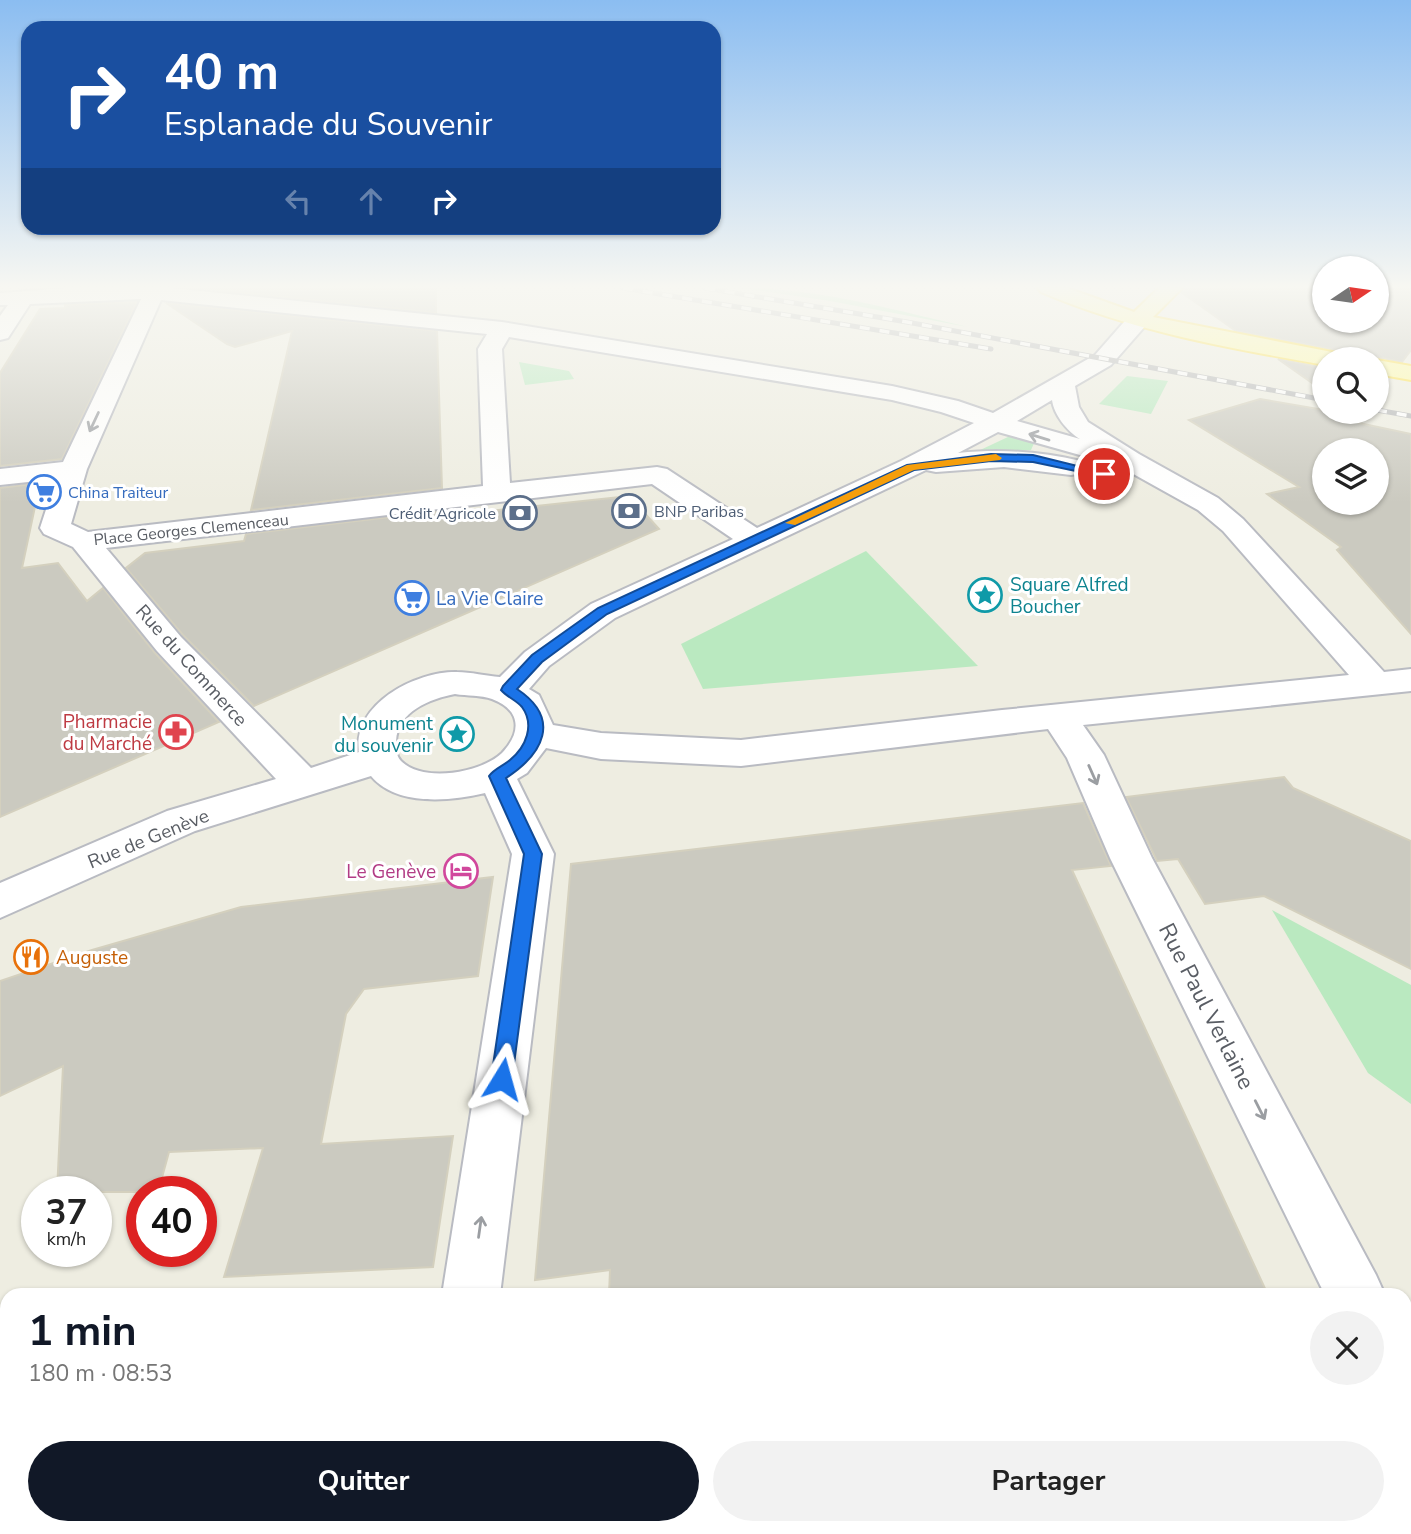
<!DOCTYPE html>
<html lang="fr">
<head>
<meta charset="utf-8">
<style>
	body { margin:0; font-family:"Nunito Sans",sans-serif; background:#f2f2f2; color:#222; height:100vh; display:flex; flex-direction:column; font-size:26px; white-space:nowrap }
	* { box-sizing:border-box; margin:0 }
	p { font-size:23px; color:#767676 }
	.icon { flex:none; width:38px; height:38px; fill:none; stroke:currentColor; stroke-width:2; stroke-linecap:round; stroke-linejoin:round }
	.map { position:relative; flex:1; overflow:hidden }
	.panel { position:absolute; left:0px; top:1288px; width:1412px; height:247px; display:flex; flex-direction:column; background:#fff; border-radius:21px 21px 0 0; box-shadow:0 2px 5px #0004 }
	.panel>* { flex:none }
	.top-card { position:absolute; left:21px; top:21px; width:700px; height:214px; border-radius:21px; box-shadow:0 2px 5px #0004; background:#1a4fa0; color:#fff; overflow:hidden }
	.needle { width:46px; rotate:77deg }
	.controls { position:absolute; left:1312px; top:256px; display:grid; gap:14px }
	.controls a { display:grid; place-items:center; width:77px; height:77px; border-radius:50%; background:#fff; box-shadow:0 2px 5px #0004; font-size:35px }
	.speed { position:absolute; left:21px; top:1176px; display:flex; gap:14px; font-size:35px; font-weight:700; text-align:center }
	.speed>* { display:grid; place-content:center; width:91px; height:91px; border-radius:50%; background:#fff; box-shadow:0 2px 5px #0004; line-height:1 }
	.speed small { font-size:18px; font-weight:400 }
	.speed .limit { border:10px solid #d22; background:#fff; color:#111 }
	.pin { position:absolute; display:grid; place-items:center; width:60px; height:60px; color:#fff; margin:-30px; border:4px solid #fff; border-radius:50%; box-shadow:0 2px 7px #0007 }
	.me { position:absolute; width:77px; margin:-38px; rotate:8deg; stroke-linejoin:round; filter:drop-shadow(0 0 5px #0008) }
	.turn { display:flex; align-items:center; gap:24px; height:147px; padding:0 28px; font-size:32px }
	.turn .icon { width:91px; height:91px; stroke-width:2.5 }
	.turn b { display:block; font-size:49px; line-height:60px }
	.lanes { display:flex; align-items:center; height:66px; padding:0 28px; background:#0003; justify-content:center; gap:35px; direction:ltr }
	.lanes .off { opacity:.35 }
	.round { display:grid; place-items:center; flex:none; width:74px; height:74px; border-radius:37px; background:#f2f2f2 }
	.overview { display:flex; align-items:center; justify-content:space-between; height:119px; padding:0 28px }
	h1 { font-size:42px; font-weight:700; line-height:52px; color:#111827 }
	.primary-button { display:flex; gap:14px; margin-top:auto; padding:14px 28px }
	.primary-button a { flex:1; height:80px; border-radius:42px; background:#111827; color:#fff; font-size:28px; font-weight:700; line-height:80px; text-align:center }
	.primary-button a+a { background:#f2f2f2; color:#222 }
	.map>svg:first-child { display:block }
</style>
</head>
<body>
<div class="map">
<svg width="1411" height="1534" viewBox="0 0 1411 1534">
	<rect width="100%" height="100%" fill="#eeede1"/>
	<g fill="#bae9c0">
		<path d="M742 288C819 288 894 310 968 327L830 301Z"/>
		<path d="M519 362 569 371 574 379 525 385Z"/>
		<path d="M1127 376 1168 381 1151 414 1099 404Z"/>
		<path d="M1010 436 1035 441 1031 450 976 452Z"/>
		<path d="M866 551 978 666 703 689 681 644Z"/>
		<path d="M1272 910 1411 985V1104L1368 1073Z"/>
	</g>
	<g fill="#cbcac0" stroke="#d4d0be" stroke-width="2" fill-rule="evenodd">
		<path d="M200 288H436V313Z"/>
		<path d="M1184 288H1325V320H1377V288H1411V350L1402 362 1377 357 1346 359 1341 351 1236 331 1181 292Z"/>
		<path d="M137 302 62 459 0 466V373L40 309 65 308V305Z"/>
		<path d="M166 303 437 331 442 488 251 510 292 331 235 347 227 344Z"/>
		<path d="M1278 359 1325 368V392Z"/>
		<path d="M1260 399 1359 416 1353 411H1367L1359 423 1411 434V634L1337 550 1341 547 1267 494 1299 487 1189 420ZM1325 450H1377V502H1325Z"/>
		<path d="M40 483 22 568 58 563 87 601 103 588 155 653 219 722 0 817V488Z"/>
		<path d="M629 496 659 529 254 706 183 635 126 568 145 553 244 541 246 534 442 511V516Z"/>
		<path d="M1284 777 1293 788 1411 841V969L1264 896 1205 904 1178 859 1157 861 1126 797Z"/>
		<path d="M1083 803 1111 866 1072 870 1268 1295H609L610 1270 535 1280 571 864Z"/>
		<path d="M493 877 478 976 364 989 346 1014 321 1144 453 1136 433 1267 224 1277 263 1148 169 1152 158 1192H57L63 1066 0 1096V981L92 950 241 907Z"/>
	</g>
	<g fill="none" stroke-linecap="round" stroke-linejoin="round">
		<g stroke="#b9bbc2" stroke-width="4">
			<g id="minor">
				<path d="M68 288H171L502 322 892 386 958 401 993 413 1095 355 1131 314H1147L1150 319 1147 324 1111 365 1075 386 1079 407 1088 422 1139 454 1218 498 1243 519 1384 672 1411 669V691L1083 725 1104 755 1152 858 1376 1275 1385 1295H1325L1110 858 1067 758 1048 729 741 766 601 759 546 748 527 773 517 779 554 854 500 1295H442L512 854 485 793C451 801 397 807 371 776L195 831 0 918V883L167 811 276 779 157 651 73 547 44 534 40 528 56 479 0 485V469L63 462 141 299 30 304 8 338 0 340V316L8 305H0V293ZM161 300 487 334 478 349 483 486 88 532 71 524 87 469ZM509 337 892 400 941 412 974 423 901 461 757 528 667 469 657 467 510 483 502 349ZM1052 400C1054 415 1067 431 1080 439L1017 421ZM998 432 1119 466 1198 510 1223 531 1349 675 1002 710 741 740 601 733 553 725 539 695 529 689 549 666 615 618 926 470 936 472 1004 467 1071 475 1081 473 1085 467 1081 461C1040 451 1000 449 958 453ZM652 484 733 539 591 604 525 652 500 677C486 676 471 672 457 672 416 671 352 704 359 752L311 768 181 637 106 548ZM455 694C467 696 481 695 492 699 521 710 522 732 502 753 481 773 423 783 401 761 396 756 396 748 396 741 398 711 430 699 455 694Z"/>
				<path d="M1405 1359 1411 1362V1433L1405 1430Z"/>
				<path d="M405 1528H471L470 1534H404Z"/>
			</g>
		</g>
		<g stroke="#ffe249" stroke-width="4">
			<g id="major">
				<path d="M1038 288H1067L1134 312 1159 288H1182L1153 317 1332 352 1340 354 1344 359H1325V365C1228 348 1132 331 1041 292Z"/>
				<path d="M1377 360 1411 366V380L1377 374Z"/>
			</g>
		</g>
		<use href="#minor" fill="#fff" fill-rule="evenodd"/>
		<use href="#major" fill="#fffba5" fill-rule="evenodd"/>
		<g stroke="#b5b6b7" stroke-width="5">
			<g id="rail">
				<path d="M623 288 991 349"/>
				<path d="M705 288 907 322 1325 400"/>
				<path d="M1377 410 1411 416"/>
			</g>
		</g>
		<use href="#rail" stroke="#fff" stroke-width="3.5" stroke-dasharray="10" stroke-linecap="butt"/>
	</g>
	<defs><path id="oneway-shaft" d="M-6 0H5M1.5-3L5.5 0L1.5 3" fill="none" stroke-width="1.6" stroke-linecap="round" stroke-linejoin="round" transform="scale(1.75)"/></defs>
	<g stroke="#9b9ea2">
		<use href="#oneway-shaft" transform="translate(94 422) rotate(115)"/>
		<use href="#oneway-shaft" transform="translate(1039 437) rotate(-163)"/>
		<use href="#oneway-shaft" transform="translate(1093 775) rotate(66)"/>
		<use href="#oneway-shaft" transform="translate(1260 1110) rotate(63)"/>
		<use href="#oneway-shaft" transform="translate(480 1227) rotate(-82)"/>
	</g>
	<linearGradient id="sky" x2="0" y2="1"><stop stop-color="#8bbdf1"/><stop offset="0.57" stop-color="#f7f7f2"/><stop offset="1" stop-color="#f7f7f2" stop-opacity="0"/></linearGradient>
	<rect width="1411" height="503" fill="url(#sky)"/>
	<path fill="#1a73e8" stroke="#114b97" stroke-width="2" d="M991 454 1033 455 1110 474 1104 477 1033 462 991 461 914 470 607 614 542 662 517 689C562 719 543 754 506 778L542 854 512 1079 509 1085 502 1088 494 1085 491 1079 524 854 489 776C494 769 503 766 510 760 526 747 535 725 522 707 516 700 507 697 501 690L503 686 532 655 598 608 907 465Z"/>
	<path fill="#f59e0b" d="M996 454 1002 458 1000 460 914 470 795 525 785 523 907 465Z"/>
	<defs>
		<g id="supermarket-ring" transform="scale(1.75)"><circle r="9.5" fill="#fff" stroke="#3f7fe0" stroke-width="1.5"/><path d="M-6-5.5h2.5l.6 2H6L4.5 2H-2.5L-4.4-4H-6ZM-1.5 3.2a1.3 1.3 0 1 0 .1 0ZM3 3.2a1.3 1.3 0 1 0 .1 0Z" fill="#3f7fe0"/></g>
		<g id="bank-ring" transform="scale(1.75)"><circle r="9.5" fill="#fff" stroke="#5c6f8a" stroke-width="1.5"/><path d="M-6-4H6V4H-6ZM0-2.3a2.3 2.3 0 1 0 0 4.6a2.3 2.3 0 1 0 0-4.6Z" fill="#5c6f8a"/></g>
		<g id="sight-ring" transform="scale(1.75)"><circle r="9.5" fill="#fff" stroke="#0f9aa8" stroke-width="1.5"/><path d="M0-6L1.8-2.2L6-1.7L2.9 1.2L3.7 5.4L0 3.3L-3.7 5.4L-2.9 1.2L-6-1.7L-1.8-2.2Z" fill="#0f9aa8"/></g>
		<g id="pharmacy-ring" transform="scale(1.75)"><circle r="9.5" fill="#fff" stroke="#e0444e" stroke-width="1.5"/><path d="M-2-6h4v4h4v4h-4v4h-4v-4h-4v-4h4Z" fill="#e0444e"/></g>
		<g id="hotel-ring" transform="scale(1.75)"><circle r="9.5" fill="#fff" stroke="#d1479c" stroke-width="1.5"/><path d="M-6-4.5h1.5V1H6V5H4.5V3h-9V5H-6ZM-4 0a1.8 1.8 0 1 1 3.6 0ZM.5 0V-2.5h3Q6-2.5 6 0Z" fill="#d1479c"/></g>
		<g id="restaurant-ring" transform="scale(1.75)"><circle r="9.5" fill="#fff" stroke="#e8710a" stroke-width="1.5"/><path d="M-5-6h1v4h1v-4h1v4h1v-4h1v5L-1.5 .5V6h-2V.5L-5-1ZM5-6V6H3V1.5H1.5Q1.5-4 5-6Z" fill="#e8710a"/></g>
	</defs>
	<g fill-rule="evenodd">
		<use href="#supermarket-ring" x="44" y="492"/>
		<use href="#bank-ring" x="629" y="511"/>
		<use href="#bank-ring" x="520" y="513"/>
		<use href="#sight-ring" x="985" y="595"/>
		<use href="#supermarket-ring" x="412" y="598"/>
		<use href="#pharmacy-ring" x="176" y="732"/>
		<use href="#sight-ring" x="457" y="734"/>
		<use href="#hotel-ring" x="461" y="871"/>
		<use href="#restaurant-ring" x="31" y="957"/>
	</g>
	<g text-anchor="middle" stroke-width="6" stroke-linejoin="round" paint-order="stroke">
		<g font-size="16" fill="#366cbe" stroke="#fff" text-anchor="start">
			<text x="68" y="498">China Traiteur</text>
		</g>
		<g font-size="16" fill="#4e5e75" stroke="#fff" text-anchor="start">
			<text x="654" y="517">BNP Paribas</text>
			<text x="496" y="519" text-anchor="end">Crédit Agricole</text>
		</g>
		<g font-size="16" fill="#595d64" stroke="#fff">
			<text transform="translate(191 529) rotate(-6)" y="6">Place Georges Clemenceau</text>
		</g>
		<g font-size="19" fill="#0d838f" stroke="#fff" text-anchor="start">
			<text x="1010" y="591">Square Alfred<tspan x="1010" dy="22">Boucher</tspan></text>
			<text x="433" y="730" text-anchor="end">Monument<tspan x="433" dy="22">du souvenir</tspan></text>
		</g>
		<g font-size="19" fill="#366cbe" stroke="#fff" text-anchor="start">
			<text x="436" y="605">La Vie Claire</text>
		</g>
		<g font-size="19" fill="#595d64" stroke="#fff">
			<text transform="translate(192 665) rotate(48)" y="7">Rue du Commerce</text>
			<text transform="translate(148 838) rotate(-22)" y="7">Rue de Genève</text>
		</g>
		<g font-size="19" fill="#be3a42" stroke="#fff" text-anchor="end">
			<text x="152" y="728">Pharmacie<tspan x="152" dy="22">du Marché</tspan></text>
		</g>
		<g font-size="19" fill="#b23c85" stroke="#fff" text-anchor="end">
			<text x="436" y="878">Le Genève</text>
		</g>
		<g font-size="19" fill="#c56008" stroke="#fff" text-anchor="start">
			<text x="56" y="964">Auguste</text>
		</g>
		<g font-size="23" fill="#595d64" stroke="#fff">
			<text transform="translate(1207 1006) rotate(63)" y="8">Rue Paul Verlaine</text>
		</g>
	</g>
</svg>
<div class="controls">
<a><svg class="needle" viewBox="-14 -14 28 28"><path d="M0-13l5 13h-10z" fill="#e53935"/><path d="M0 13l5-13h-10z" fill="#767676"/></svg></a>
<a><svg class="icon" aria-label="search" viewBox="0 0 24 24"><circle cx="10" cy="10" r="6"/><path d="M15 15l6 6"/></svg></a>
<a><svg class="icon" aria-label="layers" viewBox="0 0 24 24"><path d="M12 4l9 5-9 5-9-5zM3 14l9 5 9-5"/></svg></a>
</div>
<div class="speed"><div>37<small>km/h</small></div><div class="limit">40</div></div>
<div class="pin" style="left:1104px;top:474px;background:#d93025"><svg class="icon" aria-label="arrive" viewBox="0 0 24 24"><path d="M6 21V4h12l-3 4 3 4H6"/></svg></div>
<svg class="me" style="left:502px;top:1079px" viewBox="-20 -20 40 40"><path d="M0-17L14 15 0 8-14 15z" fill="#1a73e8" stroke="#fff" stroke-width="4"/></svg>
<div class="top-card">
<div class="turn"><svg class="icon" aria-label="right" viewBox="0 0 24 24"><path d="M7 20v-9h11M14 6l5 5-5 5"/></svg><div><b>40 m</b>Esplanade du Souvenir</div></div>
<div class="lanes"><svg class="icon off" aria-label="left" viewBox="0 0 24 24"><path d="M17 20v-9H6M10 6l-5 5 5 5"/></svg><svg class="icon off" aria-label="ahead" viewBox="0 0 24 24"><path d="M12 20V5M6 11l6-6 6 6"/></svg><svg class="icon" aria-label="right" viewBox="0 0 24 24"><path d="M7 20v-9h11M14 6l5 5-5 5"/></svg></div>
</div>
<section class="panel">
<div class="overview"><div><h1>1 min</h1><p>180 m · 08:53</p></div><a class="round"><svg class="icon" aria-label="close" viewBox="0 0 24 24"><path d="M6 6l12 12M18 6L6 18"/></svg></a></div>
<div class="primary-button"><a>Quitter</a><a>Partager</a></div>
</section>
</div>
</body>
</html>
